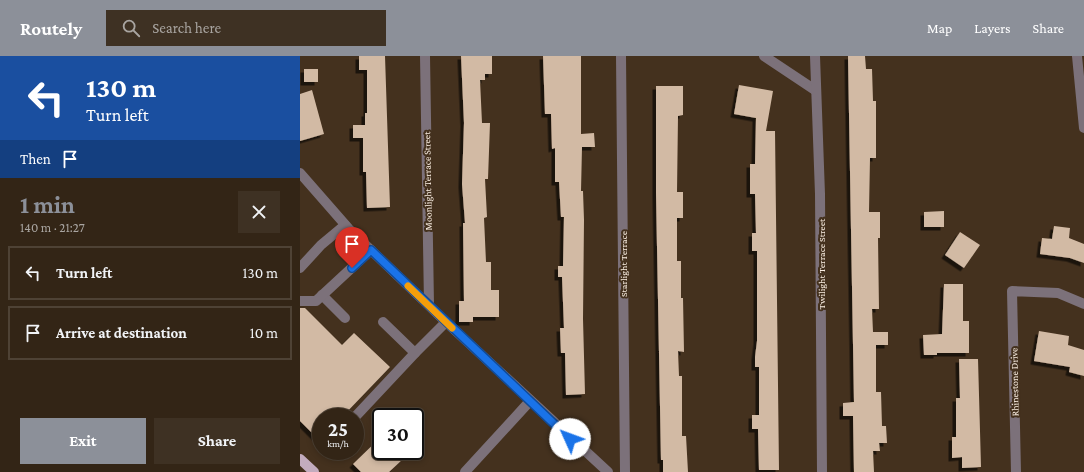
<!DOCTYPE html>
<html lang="en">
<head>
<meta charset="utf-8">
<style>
	body { margin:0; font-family:"Crimson Pro",serif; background:#3e3123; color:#f1f3f6; height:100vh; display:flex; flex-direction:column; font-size:15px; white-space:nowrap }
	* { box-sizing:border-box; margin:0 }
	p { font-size:13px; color:#a9a5a1 }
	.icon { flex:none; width:22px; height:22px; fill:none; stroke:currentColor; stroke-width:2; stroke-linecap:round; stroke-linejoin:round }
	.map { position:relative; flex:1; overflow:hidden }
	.drawer { display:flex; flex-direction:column; background:#332516; width:300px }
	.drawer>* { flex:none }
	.top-card { background:#1a4fa0; color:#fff; overflow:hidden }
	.speed { position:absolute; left:12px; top:352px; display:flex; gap:8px; font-size:20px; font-weight:700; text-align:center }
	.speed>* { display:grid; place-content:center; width:52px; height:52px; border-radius:50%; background:#332516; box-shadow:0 2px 6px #0003,0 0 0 1px #4e4235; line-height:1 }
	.speed small { font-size:10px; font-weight:400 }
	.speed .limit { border:2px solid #111; border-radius:6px; background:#fff; color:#111 }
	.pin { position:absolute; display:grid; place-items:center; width:34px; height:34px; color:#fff; margin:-41px -17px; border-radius:50% 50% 50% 0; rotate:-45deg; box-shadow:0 0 4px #0007 }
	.pin .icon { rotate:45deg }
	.me { position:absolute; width:44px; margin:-22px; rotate:313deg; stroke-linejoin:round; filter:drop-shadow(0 0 3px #0008) }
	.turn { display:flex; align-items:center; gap:14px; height:84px; padding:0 20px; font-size:18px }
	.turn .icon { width:52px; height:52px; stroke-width:2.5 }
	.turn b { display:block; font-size:28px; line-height:34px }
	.then { display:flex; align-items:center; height:38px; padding:0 20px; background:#0003; gap:8px; font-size:15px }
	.round { display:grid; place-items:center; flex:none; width:42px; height:42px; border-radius:0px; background:#3e3123 }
	.summary { display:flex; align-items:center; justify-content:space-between; height:68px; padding:0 20px }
	h1 { font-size:24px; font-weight:700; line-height:30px; color:#8c9099 }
	.cta { display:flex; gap:8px; margin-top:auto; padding:8px 20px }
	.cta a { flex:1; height:46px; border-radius:0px; background:#8c9099; color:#fff; font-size:16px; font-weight:700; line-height:46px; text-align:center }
	.cta a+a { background:#3e3123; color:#f1f3f6 }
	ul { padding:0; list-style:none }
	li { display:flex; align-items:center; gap:12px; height:54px; margin:0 8px 6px; padding:0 12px; border:2px solid #4e4235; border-radius:0px }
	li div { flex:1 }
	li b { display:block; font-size:15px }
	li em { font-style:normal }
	header { display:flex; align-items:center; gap:24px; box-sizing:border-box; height:56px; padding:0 20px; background:#8c9099; color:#fff }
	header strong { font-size:19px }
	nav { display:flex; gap:22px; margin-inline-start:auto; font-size:14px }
	.search { width:280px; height:36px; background:#3e3123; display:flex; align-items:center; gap:10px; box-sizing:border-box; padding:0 14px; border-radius:0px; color:#a9a5a1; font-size:15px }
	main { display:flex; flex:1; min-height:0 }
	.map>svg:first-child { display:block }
</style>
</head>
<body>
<header>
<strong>Routely</strong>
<div class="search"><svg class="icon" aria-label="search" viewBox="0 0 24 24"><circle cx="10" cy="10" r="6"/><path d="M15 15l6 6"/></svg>Search here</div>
<nav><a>Map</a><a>Layers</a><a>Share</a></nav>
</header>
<main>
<section class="drawer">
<div class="top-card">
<div class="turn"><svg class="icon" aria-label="left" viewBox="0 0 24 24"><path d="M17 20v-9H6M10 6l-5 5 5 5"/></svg><div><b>130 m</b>Turn left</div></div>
<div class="then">Then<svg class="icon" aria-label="arrive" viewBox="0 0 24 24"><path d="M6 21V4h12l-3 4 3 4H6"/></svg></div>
</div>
<div class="summary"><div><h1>1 min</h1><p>140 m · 21:27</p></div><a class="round"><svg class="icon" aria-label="close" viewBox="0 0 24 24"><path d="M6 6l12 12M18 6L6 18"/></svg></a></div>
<ul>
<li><svg class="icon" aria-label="left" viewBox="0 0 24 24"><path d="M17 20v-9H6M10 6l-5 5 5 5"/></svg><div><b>Turn left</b></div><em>130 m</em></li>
<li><svg class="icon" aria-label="arrive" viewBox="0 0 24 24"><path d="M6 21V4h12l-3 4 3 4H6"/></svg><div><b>Arrive at destination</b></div><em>10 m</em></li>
</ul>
<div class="cta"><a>Exit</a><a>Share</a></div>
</section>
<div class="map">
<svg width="784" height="416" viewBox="0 0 784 416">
	<defs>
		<filter id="shadow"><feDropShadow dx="-3.5" dy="3.5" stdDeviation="0" flood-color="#0009"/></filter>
	</defs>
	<rect width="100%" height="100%" fill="#44311e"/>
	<g fill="#d2baa4" filter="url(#shadow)">
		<path d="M59 0H85L90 151 67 152 66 116H63V82H53V69H65V57H67V14H59Z"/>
		<path d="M161 0H192V18H185V24H180L182 67H190L188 123H185L187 161 184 162 186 206H191V234H199V261H173V266H159V245H164L163 167H165L162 128 164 67Z"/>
		<path d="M243 0H281V78L294 77 295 91H282L281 135H283L284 164 283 263 285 338 266 339 265 297H261L260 272H264L262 221H258V210H263L264 161H261L259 126H255V92L252 93 251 58H245Z"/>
		<path d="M548 0H565L566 13H572L573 45H576V102H570L569 156H580V182H578L579 253H572L573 276H588V289H576V336H581L582 370H586L587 387H579L580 395H573L574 416H554L553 360H543V347L554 346Z"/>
		<rect x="4" y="13" width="14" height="13"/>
		<path d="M439 29 473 35 466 75H475L479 414H459L458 373H452V359H459V311H455V301L457 285V195H452V177H456L455 138H450V108H455L456 62 434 58Z"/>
		<path d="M356 30H383V59L378 60 377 136H383V162H377V205H381V242H383L384 296 378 295 379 320H382V380H386L388 416H363V404H361L356 137Z"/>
		<path d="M12 34 24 78 0 85V38Z"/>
		<path d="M644 155V171H624V156Z"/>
		<path d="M754 170 770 172 769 182 784 188V207L770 202 740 198 742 182 752 183Z"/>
		<path d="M660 176 680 189 664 212 645 199Z"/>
		<path d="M644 228H663V265H669V297H637V299H624L623 279 642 278Z"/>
		<path d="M0 252H5L42 289 54 277 90 311 42 361H21V386L0 365Z"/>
		<path d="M739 275 769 280 768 289 784 294V320L769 316 770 311 734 305Z"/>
		<path d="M659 303H678L681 411 662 412V401L652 402V381H656V342H660Z"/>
		<path d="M81 381V395H96L103 403 89 416H61L53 408Z"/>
	</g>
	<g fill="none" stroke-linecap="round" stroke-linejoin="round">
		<g stroke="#7c717a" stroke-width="10">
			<path d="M125 0 129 249"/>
			<path d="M321 0 325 416"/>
			<path d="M464 0 515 34"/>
			<path d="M515 0 520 138 522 416"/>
			<path d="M777 0 784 72"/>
			<path d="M0 117 49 173 146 266 308 416"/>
			<path d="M0 212 21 189 45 169"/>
			<path d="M22 239 45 262"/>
			<path d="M0 245H16L71 194"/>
			<path d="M83 266 115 297"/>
			<path d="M55 361 115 297 146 266"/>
			<path d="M165 416 230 345"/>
			<path d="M716 416 712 235 758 237 784 248"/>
		</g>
		<path stroke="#c3acbe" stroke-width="10" d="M0 403 14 416"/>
	</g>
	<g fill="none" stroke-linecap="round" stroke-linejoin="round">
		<g stroke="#114b97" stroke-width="10">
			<path id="route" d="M52 212 71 194 270 383"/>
		</g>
		<use href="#route" stroke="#1a73e8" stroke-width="7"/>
		<path stroke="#f59e0b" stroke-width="7" d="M108 230 152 272"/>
	</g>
	<g text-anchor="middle" stroke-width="4" stroke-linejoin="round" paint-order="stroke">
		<g font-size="10" fill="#f9ede1" stroke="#44311e">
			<text transform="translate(127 125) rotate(-91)" y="4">Moonlight Terrace Street</text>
			<text transform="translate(323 208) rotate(-90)" y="4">Starlight Terrace</text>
			<text transform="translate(521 208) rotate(-90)" y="4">Twilight Terrace Street</text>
			<text transform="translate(714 326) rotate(-91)" y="4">Rhinestone Drive</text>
		</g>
	</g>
</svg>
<div class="speed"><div>25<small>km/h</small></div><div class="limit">30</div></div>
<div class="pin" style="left:52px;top:212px;background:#d93025"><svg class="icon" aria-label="arrive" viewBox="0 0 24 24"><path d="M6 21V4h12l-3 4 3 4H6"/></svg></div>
<svg class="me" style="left:270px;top:383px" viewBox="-20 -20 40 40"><circle r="19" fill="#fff"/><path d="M0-13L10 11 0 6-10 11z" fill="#1a73e8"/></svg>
</div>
</main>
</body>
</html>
